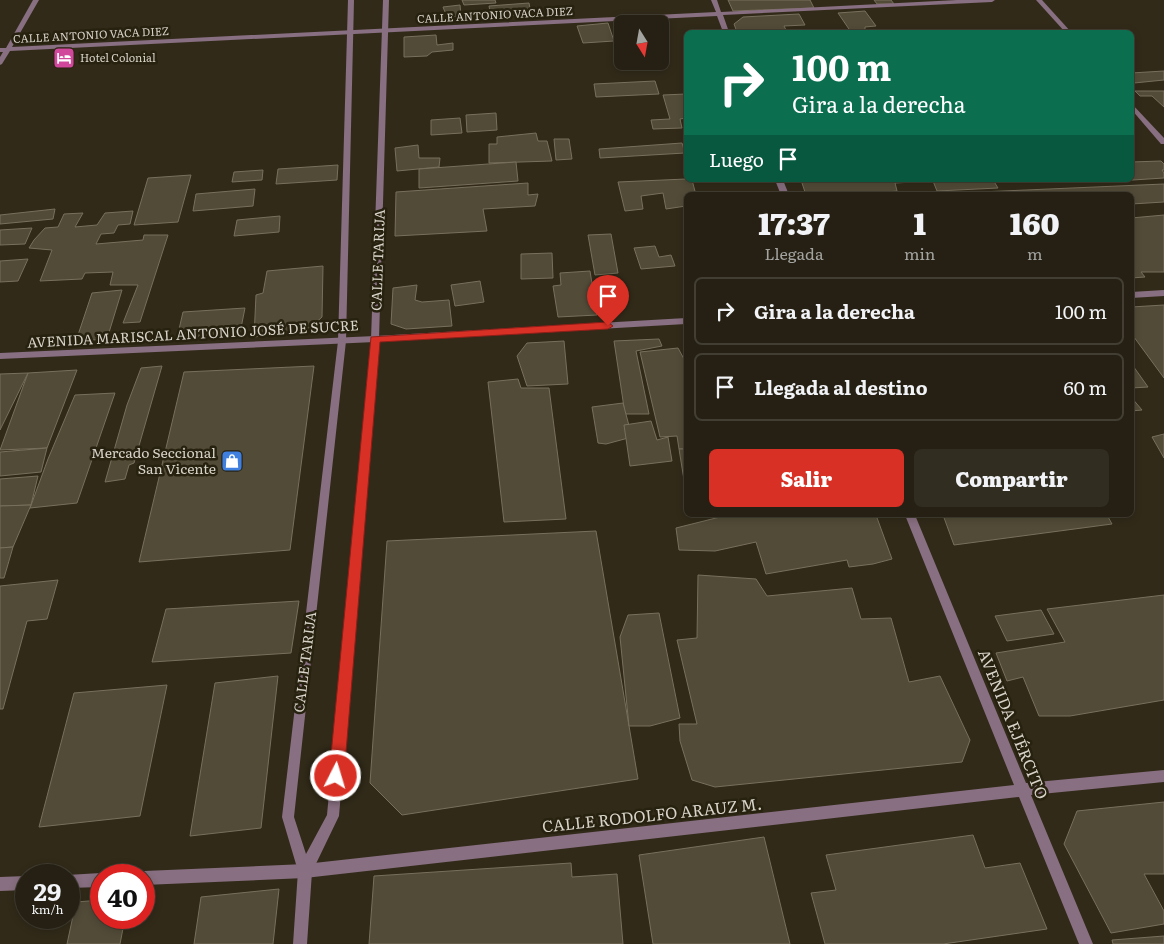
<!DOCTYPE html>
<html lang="es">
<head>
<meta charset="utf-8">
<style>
	body { margin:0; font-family:Literata,serif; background:#312d21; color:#f1f3f6; height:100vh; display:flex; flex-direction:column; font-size:19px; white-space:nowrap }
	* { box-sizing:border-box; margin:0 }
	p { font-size:16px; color:#a3a3a0 }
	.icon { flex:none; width:28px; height:28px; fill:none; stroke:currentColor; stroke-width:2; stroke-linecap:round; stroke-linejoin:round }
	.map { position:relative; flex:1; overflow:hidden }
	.panel { position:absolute; left:684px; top:192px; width:450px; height:325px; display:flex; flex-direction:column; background:#252013; border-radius:8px; box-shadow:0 2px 8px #0003,0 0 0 1px #423e33 }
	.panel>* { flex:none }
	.banner { position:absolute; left:684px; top:30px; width:450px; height:152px; border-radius:8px; box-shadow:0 2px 8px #0003,0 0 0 1px #423e33; background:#0b6e4f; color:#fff; overflow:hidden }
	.needle { width:32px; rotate:169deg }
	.fabs { position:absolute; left:614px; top:15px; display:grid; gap:10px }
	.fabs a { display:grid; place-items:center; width:55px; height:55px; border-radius:8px; background:#252013; box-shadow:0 2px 8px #0003,0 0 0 1px #423e33; font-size:25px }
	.speed { position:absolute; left:15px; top:864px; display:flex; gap:10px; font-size:25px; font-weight:700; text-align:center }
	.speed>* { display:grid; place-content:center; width:65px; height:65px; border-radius:50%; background:#252013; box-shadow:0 2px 8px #0003,0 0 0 1px #423e33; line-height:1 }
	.speed small { font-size:12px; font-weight:400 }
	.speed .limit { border:8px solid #d22; background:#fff; color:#111 }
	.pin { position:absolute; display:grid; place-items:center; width:42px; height:42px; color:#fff; margin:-51px -21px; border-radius:50% 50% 50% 0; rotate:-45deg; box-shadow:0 0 5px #0007 }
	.pin .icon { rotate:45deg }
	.me { position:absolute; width:55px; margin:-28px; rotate:5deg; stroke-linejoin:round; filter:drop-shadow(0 0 4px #0008) }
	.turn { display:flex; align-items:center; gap:18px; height:105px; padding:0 25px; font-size:22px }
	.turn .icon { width:65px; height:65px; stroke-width:2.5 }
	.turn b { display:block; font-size:35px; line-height:42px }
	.then { display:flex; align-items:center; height:48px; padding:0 25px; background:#0003; gap:10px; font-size:19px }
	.eta { display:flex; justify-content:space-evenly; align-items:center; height:85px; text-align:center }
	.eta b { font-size:30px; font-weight:800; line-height:35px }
	.action { display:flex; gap:10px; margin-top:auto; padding:10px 25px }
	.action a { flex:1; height:58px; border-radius:8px; background:#d93025; color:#fff; font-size:20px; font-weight:800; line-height:58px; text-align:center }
	.action a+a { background:#312d21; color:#f1f3f6 }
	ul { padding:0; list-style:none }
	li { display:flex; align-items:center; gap:15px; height:68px; margin:0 10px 8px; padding:0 15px; border:2px solid #423e33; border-radius:8px }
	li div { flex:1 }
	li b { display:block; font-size:19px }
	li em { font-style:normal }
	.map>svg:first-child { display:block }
</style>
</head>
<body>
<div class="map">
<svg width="1164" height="944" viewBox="0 0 1164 944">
	<rect width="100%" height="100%" fill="#312a19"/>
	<g fill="#524b38" stroke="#78705c">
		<path d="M462 0H495L496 3 464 5Z"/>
		<path d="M728 0H810L814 8 733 11Z"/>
		<path d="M874 0H891L894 4H877Z"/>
		<path d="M529 3 531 14 491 17 489 6Z"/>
		<path d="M460 5 461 16 447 17 443 7Z"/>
		<path d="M865 11 876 26 865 27V32H851L838 13Z"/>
		<path d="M799 14 805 25 784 26 787 32H737L734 24 743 17Z"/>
		<path d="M608 23 614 41 583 43 577 26Z"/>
		<path d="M436 35 437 45 453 43V50L432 52 427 56 404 57V37Z"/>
		<path d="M1164 71V80L1134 83 1131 81V73Z"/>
		<path d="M655 81 659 94 596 97 594 84Z"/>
		<path d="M1135 91H1164V107L1152 96H1140Z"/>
		<path d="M686 94V118L680 119 682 128 653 129 651 120 670 119 663 95Z"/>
		<path d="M496 113 497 130 467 132 466 115Z"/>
		<path d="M460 118 462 133 431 135V120Z"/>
		<path d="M536 133 538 141H547L552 161 489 163V144H497V137Z"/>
		<path d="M554 139H569L572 159 556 160Z"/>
		<path d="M682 143 685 153 600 158 599 149Z"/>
		<path d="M418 145 419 158H440L439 167 397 171 395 148Z"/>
		<path d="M1161 161 1164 164V170H1162L1164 173V178L1117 181 1116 180H1131V162Z"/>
		<path d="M516 162 518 181 419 188V169Z"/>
		<path d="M338 165 337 180 276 184 278 169Z"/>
		<path d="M263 170 262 180 232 182 234 172Z"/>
		<path d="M191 175 178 222 134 225 148 178Z"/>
		<path d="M686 179 692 180 696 195H686V206L666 209 663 193 641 196 643 209 625 211 618 182Z"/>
		<path d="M801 180H993L998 188 937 191 933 181 895 183 897 191 858 195H806Z"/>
		<path d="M528 183V195L538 194 535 206 483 209 487 231 395 236 396 192Z"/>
		<path d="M1164 184V202L1131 204V195H911Z"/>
		<path d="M255 189 253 206 193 211 196 194Z"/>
		<path d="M55 209 53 219 0 224V215Z"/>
		<path d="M133 211 130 224 118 225 114 233 101 234 96 244 143 240 144 235H168L140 322 123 323 138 285H110L113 272 85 273 82 279 40 281 52 250 29 248 34 240 45 228 58 227 64 214 83 213 75 227 97 225 105 213Z"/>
		<path d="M1164 215V272H1141L1145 277 1131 278V218Z"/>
		<path d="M280 216 279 232 234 236 237 220Z"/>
		<path d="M32 228 25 244 0 245V230Z"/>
		<path d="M611 234 618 273 595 275 588 235Z"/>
		<path d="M655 246 659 257 671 255 675 266 641 269 634 248Z"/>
		<path d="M552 253 553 278 521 279V254Z"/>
		<path d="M28 259 18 281 0 282V261Z"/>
		<path d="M323 266 322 317 308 330 254 337 256 295 263 293 267 271Z"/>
		<path d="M590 271 597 315 558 317 553 286 561 285 560 273Z"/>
		<path d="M480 281 484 302 455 306 451 285Z"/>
		<path d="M417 285 415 300 422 302 449 300 452 326 406 329 391 324 393 288Z"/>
		<path d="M122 290 107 339 76 341 92 293Z"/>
		<path d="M1164 305V378L1131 333V307Z"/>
		<path d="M245 308 240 333 177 338 183 312Z"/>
		<path d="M659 339 662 346 636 351 649 414H625L614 341Z"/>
		<path d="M564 341 568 384 527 386 517 356 527 343Z"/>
		<path d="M678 348 684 359H686V449H679L677 436 660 437 640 352Z"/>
		<path d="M1131 363 1148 387 1131 388Z"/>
		<path d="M162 366 134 463 129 465 125 479 105 482 127 405 141 368Z"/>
		<path d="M314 366 290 550 139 562 184 372Z"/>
		<path d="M77 370 47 448 0 450 28 373Z"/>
		<path d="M28 373 0 430V374Z"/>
		<path d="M518 379 521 388H549L566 519 504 522 488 382Z"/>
		<path d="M115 393 77 503 30 508 48 459 75 395Z"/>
		<path d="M1131 397 1142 410 1131 411Z"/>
		<path d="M623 403 632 437 606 444 598 443 592 407Z"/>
		<path d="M651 421 657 440 668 437 672 461 630 466 624 425Z"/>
		<path d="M1164 434V458L1152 437Z"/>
		<path d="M47 448 41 472 0 476V452Z"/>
		<path d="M679 449H686V480H684Z"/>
		<path d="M38 476 31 505 0 506V479Z"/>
		<path d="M31 505 13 547 0 548V506Z"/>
		<path d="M728 515H876L892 559 873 564 849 567 847 560 766 574 756 542 715 551 679 550 676 528Z"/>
		<path d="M943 515H1107L1112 524 954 545Z"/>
		<path d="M596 531 638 779 402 815 370 783 387 541Z"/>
		<path d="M13 547 4 578H0V548Z"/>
		<path d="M698 575 756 579 767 596 852 588 861 619 891 618 909 682 940 676 970 740 962 762 715 787 692 780 680 741 679 724H697L677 640 697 638Z"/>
		<path d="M58 580 47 619 27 621 3 709H0V586Z"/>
		<path d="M1164 595V700L1070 716H1039L1023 677 1007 681 996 653 1065 642 1047 609Z"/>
		<path d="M299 601 291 653 152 662 166 609Z"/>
		<path d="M1041 610 1054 634 1007 641 995 616Z"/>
		<path d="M659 613 680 718 650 726H629L620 637 628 615Z"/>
		<path d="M278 676 261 828 190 836 215 683Z"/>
		<path d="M167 685 140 816 39 827 74 693Z"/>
		<path d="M1164 802V874H1144L1164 911V924L1111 933 1064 844 1077 811Z"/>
		<path d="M973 835 985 868 1020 863 1047 929 943 944H825L811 893 836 890 826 855Z"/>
		<path d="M764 837 790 944H653L639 855Z"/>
		<path d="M571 863 572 877 617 874 623 944H369L374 876Z"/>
		<path d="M279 889 273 944H194L201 897Z"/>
		<path d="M101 900V918H125L120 944H67L76 902Z"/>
		<path d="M1164 936V944H1113L1112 940Z"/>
	</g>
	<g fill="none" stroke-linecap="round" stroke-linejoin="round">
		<g fill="#886f81" fill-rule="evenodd">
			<path d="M33 0H39L12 47 716 12 711 0H717L721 12 957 0H995L992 2 723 15 729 32H723L717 16 10 51 2 64 0 65V57L3 52H0V48H6Z"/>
			<path d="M1036 0H1042L1071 32H1065Z"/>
			<path d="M1131 103 1164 138V144H1161L1131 109Z"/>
			<path d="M775 180H783L789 195H781Z"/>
			<path d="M1164 290V296L1131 298V292Z"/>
			<path d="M686 318V324L375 342 0 359V353L375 336Z"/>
			<path d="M905 515H915L1026 783 1164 770V782L1031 795 1093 944H1079L1019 797 305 878 144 885V875H138L144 871 305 864 1014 785Z"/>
			<path d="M101 873 105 875H101V887L69 888V875H67Z"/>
			<path d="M26 876V890L0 891V877Z"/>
		</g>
		<path fill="#886f81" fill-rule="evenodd" d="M348 0H354L346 341 294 817 306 854 327 815 371 339 383 0H389L379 339 339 816 312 872 307 944H293L298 871 282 817 338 341Z"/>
	</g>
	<path fill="#d93025" stroke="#8d1f18" d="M608 322 613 326 608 329 380 342 344 776 342 782 336 784 331 782 329 776 371 337Z"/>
	<defs>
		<g id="hotel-square" transform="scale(1.125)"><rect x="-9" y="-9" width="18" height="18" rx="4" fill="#d1479c" stroke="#27210f"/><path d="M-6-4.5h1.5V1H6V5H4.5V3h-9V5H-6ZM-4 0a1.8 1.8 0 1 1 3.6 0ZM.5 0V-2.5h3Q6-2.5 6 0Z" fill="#fff"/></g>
		<g id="shop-square" transform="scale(1.125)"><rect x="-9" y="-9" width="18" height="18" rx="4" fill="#3f7fe0" stroke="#27210f"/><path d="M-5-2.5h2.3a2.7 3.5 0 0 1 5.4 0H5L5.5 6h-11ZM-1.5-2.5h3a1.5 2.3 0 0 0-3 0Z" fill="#fff"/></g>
	</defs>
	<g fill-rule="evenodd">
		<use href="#hotel-square" x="64" y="58"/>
		<use href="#shop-square" x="232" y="461"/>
	</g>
	<g text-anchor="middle" stroke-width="5" stroke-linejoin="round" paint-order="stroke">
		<g font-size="11" fill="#d7d3c8" stroke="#27210f">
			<text transform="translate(495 15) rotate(-3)" y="4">CALLE ANTONIO VACA DIEZ</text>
			<text transform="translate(91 35) rotate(-3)" y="4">CALLE ANTONIO VACA DIEZ</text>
		</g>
		<g font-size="11" fill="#d7d3c8" stroke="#27210f" text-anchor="start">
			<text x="80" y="62">Hotel Colonial</text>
		</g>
		<g font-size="14" fill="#d7d3c8" stroke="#27210f">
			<text transform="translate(378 260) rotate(-88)" y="5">CALLE TARIJA</text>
			<text transform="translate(193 334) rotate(-3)" y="5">AVENIDA MARISCAL ANTONIO JOSÉ DE SUCRE</text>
			<text transform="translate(305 662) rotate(-83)" y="5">CALLE TARIJA</text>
		</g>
		<g font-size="14" fill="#d7d3c8" stroke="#27210f" text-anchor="end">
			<text x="216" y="458">Mercado Seccional<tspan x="216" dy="16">San Vicente</tspan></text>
		</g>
		<g font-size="16" fill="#d7d3c8" stroke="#27210f">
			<text transform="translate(1013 724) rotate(68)" y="6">AVENIDA EJÉRCITO</text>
			<text transform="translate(652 815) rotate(-6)" y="6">CALLE RODOLFO ARAUZ M.</text>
		</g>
	</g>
</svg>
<div class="fabs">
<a><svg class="needle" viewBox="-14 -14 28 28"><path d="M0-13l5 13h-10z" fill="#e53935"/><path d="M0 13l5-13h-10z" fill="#a3a3a0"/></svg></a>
</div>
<div class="speed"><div>29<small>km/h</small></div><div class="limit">40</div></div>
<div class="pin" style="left:608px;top:326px;background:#d93025"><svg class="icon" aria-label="arrive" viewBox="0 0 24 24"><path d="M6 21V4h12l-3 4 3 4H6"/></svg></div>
<svg class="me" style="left:336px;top:776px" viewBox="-20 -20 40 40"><circle r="17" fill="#d93025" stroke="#fff" stroke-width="3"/><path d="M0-11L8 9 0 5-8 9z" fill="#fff"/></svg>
<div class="banner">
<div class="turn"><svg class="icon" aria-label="right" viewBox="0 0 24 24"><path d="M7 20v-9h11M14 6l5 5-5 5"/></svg><div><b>100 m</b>Gira a la derecha</div></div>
<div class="then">Luego<svg class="icon" aria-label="arrive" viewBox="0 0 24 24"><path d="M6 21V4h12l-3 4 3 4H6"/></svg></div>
</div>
<section class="panel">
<div class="eta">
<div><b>17:37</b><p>Llegada</p></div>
<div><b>1</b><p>min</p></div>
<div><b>160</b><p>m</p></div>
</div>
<ul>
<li><svg class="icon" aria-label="right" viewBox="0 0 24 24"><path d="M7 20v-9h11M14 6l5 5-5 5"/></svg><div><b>Gira a la derecha</b></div><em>100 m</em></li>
<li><svg class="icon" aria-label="arrive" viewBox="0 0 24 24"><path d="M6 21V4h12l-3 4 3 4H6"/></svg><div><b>Llegada al destino</b></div><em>60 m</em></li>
</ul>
<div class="action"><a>Salir</a><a>Compartir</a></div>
</section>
</div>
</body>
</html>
